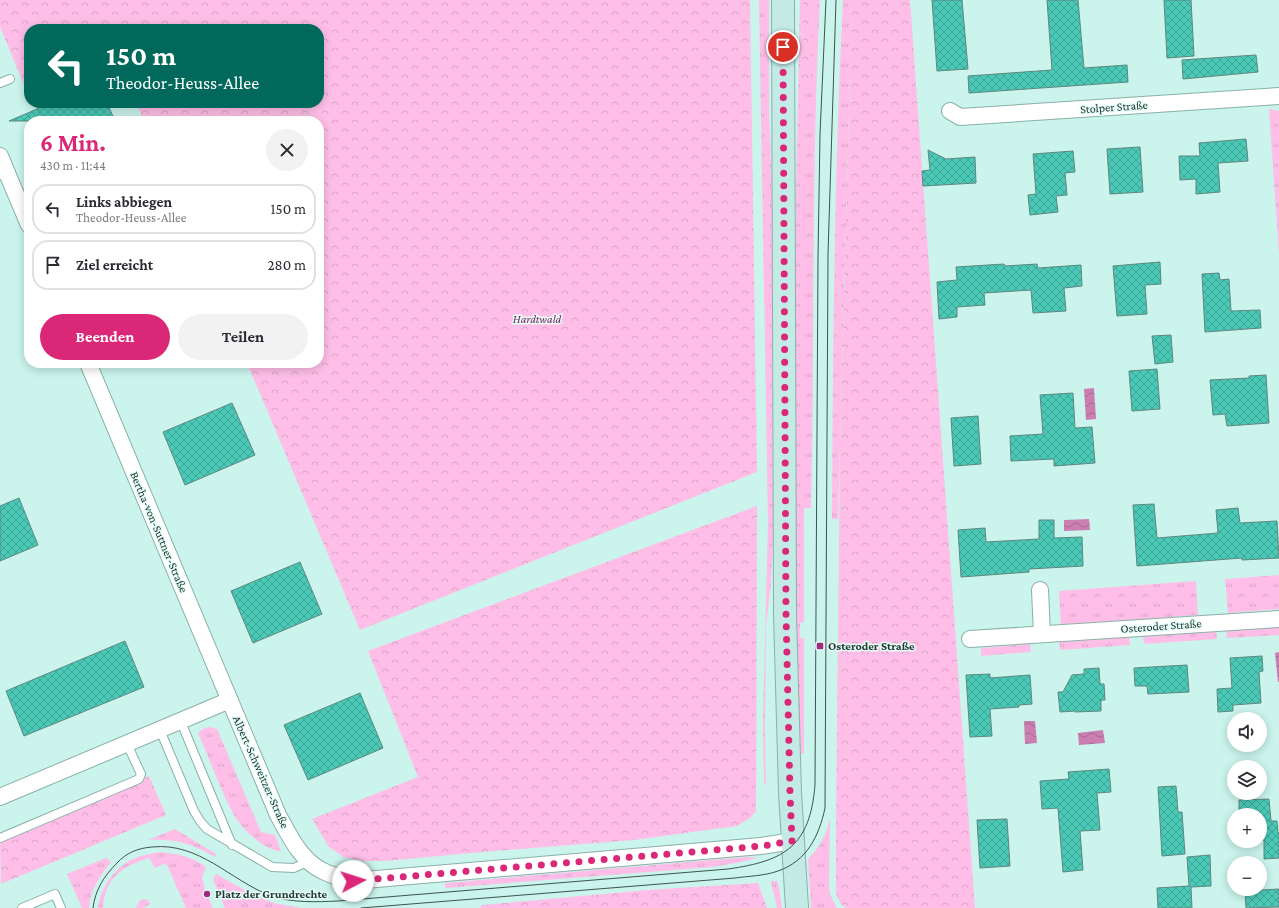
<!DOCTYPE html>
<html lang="de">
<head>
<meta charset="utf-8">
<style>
	body { margin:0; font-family:"Crimson Pro",serif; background:#f2f2f3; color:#2b2b33; height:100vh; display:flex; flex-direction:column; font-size:15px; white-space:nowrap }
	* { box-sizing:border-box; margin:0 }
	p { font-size:13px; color:#7c7c81 }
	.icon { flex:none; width:22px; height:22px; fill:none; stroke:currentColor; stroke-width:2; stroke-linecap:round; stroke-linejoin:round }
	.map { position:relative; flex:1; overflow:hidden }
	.panel { position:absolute; left:24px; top:116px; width:300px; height:252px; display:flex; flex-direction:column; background:#fff; border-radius:16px; box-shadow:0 2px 10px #0003 }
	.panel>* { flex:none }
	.banner { position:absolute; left:24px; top:24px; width:300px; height:84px; border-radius:16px; box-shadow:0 2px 10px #0003; background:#00695c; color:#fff; overflow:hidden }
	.buttons { position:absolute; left:1227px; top:712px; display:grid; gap:8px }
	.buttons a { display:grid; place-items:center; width:40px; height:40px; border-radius:50%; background:#fff; box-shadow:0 2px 10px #0003; font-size:20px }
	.pin { position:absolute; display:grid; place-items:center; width:34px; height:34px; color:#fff; margin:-17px; border:2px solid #fff; border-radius:50%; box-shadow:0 1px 4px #0007 }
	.me { position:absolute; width:44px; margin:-22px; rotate:85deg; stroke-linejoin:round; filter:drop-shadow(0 0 3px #0008) }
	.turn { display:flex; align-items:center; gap:14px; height:84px; padding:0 16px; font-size:18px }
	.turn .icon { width:52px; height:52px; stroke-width:2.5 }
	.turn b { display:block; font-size:28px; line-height:34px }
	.round { display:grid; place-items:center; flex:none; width:42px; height:42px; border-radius:21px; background:#f2f2f3 }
	.overview { display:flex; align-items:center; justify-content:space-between; height:68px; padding:0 16px }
	h1 { font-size:24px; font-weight:700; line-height:30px; color:#db2777 }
	.primary-button { display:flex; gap:8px; margin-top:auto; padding:8px 16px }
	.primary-button a { flex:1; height:46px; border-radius:24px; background:#db2777; color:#fff; font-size:16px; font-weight:700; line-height:46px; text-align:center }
	.primary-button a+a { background:#f2f2f3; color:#2b2b33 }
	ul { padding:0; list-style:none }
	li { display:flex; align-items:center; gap:12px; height:50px; margin:0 8px 6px; padding:0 8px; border:2px solid #e1e1e2; border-radius:16px }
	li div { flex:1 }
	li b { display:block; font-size:15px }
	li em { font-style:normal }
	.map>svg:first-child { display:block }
</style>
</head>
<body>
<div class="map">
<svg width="1279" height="908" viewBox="0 0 1279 908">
	<defs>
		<pattern id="grass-tufts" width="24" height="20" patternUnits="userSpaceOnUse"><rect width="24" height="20" fill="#ffbee7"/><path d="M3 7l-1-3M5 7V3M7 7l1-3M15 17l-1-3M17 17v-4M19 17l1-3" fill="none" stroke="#daa4c7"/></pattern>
		<pattern id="forest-crowns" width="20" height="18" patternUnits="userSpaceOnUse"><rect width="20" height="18" fill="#ffbee7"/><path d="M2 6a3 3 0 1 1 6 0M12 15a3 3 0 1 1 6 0" fill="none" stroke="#daa4c7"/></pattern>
		<pattern id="water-waves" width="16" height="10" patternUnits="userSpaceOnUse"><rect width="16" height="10" fill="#cb7fb1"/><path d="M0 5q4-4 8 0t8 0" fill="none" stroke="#a56991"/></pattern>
		<pattern id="building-cross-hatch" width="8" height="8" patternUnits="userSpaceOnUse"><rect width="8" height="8" fill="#4bc9b7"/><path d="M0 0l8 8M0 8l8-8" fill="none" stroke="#3ea495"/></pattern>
	</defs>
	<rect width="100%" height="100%" fill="#caf4ec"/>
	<g fill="url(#grass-tufts)">
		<path d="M759 0H769V108L772 192 773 537 771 583 766 626 765 727 766 787 764 781 763 720 768 524Z"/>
		<path d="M800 0H803L802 83 810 67 812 0H820C811 169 815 339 811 508H804V622L800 623V638H804V753L801 754C788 503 795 251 800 0Z"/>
		<path d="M843 0H852L838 519H832C833 346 834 173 843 0Z"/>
		<path d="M1269 109 1279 111V254Z"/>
		<path d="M1279 575V609L1228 613 1225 579Z"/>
		<path d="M1196 581 1198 615 1061 625 1059 591Z"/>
		<path d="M1279 627V635L1227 638 1226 631Z"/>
		<path d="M1216 631 1217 639 1144 644 1143 637Z"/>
		<path d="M1129 637 1130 645 1060 650 1059 642Z"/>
		<path d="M1030 644 1031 652 981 656V648Z"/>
		<path d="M209 727 217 729 261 832 275 835 281 851C265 851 242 829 234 815 220 789 210 760 198 733L203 729Z"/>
		<path d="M830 819 829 886 830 895 837 908H811L808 859C819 849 827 833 830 819Z"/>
		<path d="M175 829 216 854 215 857C190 843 177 839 148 840Z"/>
		<path d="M160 852C179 854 190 856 206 867L202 877 205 890 213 908H186L166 863 155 868 149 858C122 866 105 878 103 908H98C100 890 112 872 127 862 137 856 149 854 160 852Z"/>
		<path d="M746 857 758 858 736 863 712 867 445 888V883Z"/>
		<path d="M106 858 111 862C100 876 90 890 89 908H82L67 874Z"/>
		<path d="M216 874 255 896 274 903 301 908H225L213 880Z"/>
		<path d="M771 881H777L779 888 782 908H777C776 899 772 891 771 881Z"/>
		<path d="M144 899 148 900 150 904 143 908H136L140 900Z"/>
	</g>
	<g fill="url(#forest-crowns)">
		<path d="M0 0H750L757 472 360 630 247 363H319V121H144L136 103H319V29H29V86L25 87 0 27Z"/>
		<path d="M803 0H812L810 84 805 87 802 83Z"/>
		<path d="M852 0H910L975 908H846L841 904 836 894V826L840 448Z"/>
		<path d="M757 506 756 811 750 818 737 826 634 840 482 852 385 861H363L343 857 328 846 312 819 418 777 368 651Z"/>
		<path d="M149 776 166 815 1 884 0 838Z"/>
		<path d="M758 883 767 908H480L482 905 647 890Z"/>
	</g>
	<g fill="url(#water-waves)">
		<path d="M1094 388 1096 419 1086 420 1084 389Z"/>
		<path d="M1089 519 1090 530 1064 531V520Z"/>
		<path d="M1279 652V682H1278L1275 653Z"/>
		<path d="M1024 721H1035L1037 743 1025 744Z"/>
		<path d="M1103 730 1105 743 1079 745 1078 733Z"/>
	</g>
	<g fill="url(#building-cross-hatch)" stroke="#5f867f">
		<path d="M932 0H962L968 69 937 71Z"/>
		<path d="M1047 0H1078L1084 68 1127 65 1128 82 969 93 968 76 1052 70Z"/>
		<path d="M1164 0H1191L1194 56 1167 58Z"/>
		<path d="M1256 55 1258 72 1183 79 1182 60Z"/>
		<path d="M51 103H107L115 121H9Z"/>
		<path d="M1246 139 1248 161 1218 163 1220 192 1196 194V179L1180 180 1179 156H1200L1199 143Z"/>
		<path d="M1140 147 1143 192 1110 194 1107 149Z"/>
		<path d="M928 150 946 159 975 157 976 183 923 186 922 171 930 170Z"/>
		<path d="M1073 151 1075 172 1065 173 1067 195 1056 196 1058 212 1030 215 1028 195 1036 194 1033 154Z"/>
		<path d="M1160 262 1161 284 1145 285 1147 314 1117 316 1113 266Z"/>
		<path d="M1004 264 1005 266 1037 264 1038 268 1081 265 1082 286 1064 288 1066 311 1033 313 1031 290 984 293 985 305 957 307V317L939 319 937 282 957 280 956 267Z"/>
		<path d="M1219 273 1220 280 1229 279 1231 311 1260 310 1261 328 1205 332 1202 274Z"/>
		<path d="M1171 335 1173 362 1155 364 1152 336Z"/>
		<path d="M1157 369 1160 409 1132 411 1129 371Z"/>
		<path d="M1266 375 1269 423 1227 426 1225 414 1213 415 1210 380 1249 378V376Z"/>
		<path d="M1073 393 1075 428 1092 427 1095 463 1054 466V459L1011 461 1010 436 1043 434 1040 395Z"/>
		<path d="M232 403 255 455 185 485 163 432Z"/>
		<path d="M978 416 981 464 954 466 951 418Z"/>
		<path d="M19 498 38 545 0 561V506Z"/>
		<path d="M1154 504 1157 538 1218 533 1216 510 1238 508 1240 523 1277 521 1279 558 1242 560V558L1137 566 1133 505Z"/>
		<path d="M1039 520H1054V538L1082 537 1083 566 1029 569V572L961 577 958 530 985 528 986 542 1039 539Z"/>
		<path d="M300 562 322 614 253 643 231 591Z"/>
		<path d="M125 641 144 687 24 736 6 691Z"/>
		<path d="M1262 656 1263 671 1259 672 1261 703 1233 705V711L1218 712 1217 689 1232 688 1230 658Z"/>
		<path d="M1187 665 1189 692 1148 694 1147 686H1135L1134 668Z"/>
		<path d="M1099 668 1100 684H1104L1105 700H1101V711L1075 712V711L1060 712 1058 692H1063L1072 675 1084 674V669Z"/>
		<path d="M990 674V678L1030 675 1032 704 1019 705V707L990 709 992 736 970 737 966 675Z"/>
		<path d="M360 693 383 748 308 780 284 725Z"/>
		<path d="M1109 769 1111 792 1097 793 1100 830 1080 831 1083 870 1063 872 1058 808 1042 809 1040 781 1069 779 1068 772Z"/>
		<path d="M1176 786 1178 812H1182L1185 854 1162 856 1158 787Z"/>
		<path d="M1269 799 1271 821H1277L1278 833 1279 832V858L1264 859V840H1260V815H1239V800Z"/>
		<path d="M1007 819 1010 866 980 868 977 820Z"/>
		<path d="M1210 855 1211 886 1191 887 1192 908H1158L1157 888 1189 886 1187 857Z"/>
		<path d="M1279 889V907L1246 908 1245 891Z"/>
	</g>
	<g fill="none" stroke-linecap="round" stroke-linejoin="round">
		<g stroke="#89b1a9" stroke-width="10">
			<g id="lane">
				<path d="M0 83 10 79"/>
				<path d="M181 722 232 845"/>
				<path d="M160 730 194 811 200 821 207 829 272 867 294 868 309 861"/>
				<path d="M0 838 139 779 141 774 127 744"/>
				<path d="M22 908 55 894 61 908"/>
			</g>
		</g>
		<g stroke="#89b1a9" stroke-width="18">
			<g id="street">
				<path d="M950 111 960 117 1279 96"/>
				<path d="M0 156 7 173 0 170"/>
				<path d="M7 173 29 225"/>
				<path d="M88 363 278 815C289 835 301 861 323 871 332 876 343 878 353 881L761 846 793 841"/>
				<path d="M1040 590 1042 634"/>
				<path d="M970 639 1279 619"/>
				<path d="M0 797 230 700"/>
			</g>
		</g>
		<g stroke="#89b1a9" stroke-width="24">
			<path id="secondary" d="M783 0 785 614 790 793 797 908"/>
		</g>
		<use href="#lane" stroke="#fff" stroke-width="8"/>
		<use href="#street" stroke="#fff" stroke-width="16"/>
		<use href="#secondary" stroke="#c3eae5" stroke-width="22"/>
		<g stroke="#3f5450" stroke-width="1">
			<path d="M93 908C95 890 104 876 117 863 126 853 138 848 152 847 199 842 230 880 271 896 293 903 316 902 338 901L728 869C785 861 810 846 815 785L818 258 820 134 826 0"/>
			<path d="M361 908 735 878C749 876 764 876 778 871 807 861 819 836 825 808L828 254 836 0"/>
		</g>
	</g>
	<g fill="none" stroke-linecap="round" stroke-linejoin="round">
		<path stroke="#db2777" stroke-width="7" stroke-dasharray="0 12.6" d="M353 881 762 846 792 841 790 793 786 614 783 47"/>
	</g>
	<g fill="#a22b82" stroke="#e5fef8" stroke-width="1.5">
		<rect x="816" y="642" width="8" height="8" rx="2"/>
		<circle cx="207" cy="894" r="4"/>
	</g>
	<g text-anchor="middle" stroke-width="3" stroke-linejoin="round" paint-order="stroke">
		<g font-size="12" fill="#243532" stroke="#e5fef8">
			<text transform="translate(1114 107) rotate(-4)" y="4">Stolper Straße</text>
			<text transform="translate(159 532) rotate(67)" y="4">Bertha-von-Suttner-Straße</text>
			<text transform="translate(1161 626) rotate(-4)" y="4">Osteroder Straße</text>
			<text transform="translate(261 772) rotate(66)" y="4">Albert-Schweitzer-Straße</text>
		</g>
		<g font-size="12" font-style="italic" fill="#7b2162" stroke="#e5fef8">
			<text x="537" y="323">Hardtwald</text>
		</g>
		<g font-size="12" font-weight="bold" fill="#243532" stroke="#e5fef8" text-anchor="start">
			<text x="828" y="650">Osteroder Straße</text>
			<text x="215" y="898">Platz der Grundrechte</text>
		</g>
	</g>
</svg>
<div class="buttons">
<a><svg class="icon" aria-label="sound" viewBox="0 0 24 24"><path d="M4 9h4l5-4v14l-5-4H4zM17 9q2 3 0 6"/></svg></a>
<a><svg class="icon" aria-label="layers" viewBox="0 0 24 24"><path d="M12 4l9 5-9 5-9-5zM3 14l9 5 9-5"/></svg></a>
<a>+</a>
<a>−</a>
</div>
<div class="pin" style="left:783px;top:47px;background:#d93025"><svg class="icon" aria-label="arrive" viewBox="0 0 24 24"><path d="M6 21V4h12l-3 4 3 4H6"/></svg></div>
<svg class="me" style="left:353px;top:881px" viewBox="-20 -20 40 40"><circle r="19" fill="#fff"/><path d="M0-13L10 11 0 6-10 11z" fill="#db2777"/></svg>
<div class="banner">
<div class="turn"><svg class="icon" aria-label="left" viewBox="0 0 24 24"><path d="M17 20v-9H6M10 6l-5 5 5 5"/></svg><div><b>150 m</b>Theodor-Heuss-Allee</div></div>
</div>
<section class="panel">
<div class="overview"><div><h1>6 Min.</h1><p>430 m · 11:44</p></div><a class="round"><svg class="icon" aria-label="close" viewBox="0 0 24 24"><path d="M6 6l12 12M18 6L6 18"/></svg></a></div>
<ul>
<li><svg class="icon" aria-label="left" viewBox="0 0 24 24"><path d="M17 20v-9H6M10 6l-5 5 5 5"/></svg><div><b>Links abbiegen</b><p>Theodor-Heuss-Allee</p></div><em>150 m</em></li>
<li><svg class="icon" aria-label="arrive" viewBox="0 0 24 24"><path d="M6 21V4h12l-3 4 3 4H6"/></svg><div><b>Ziel erreicht</b></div><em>280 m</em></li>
</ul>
<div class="primary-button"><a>Beenden</a><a>Teilen</a></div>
</section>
</div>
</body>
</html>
